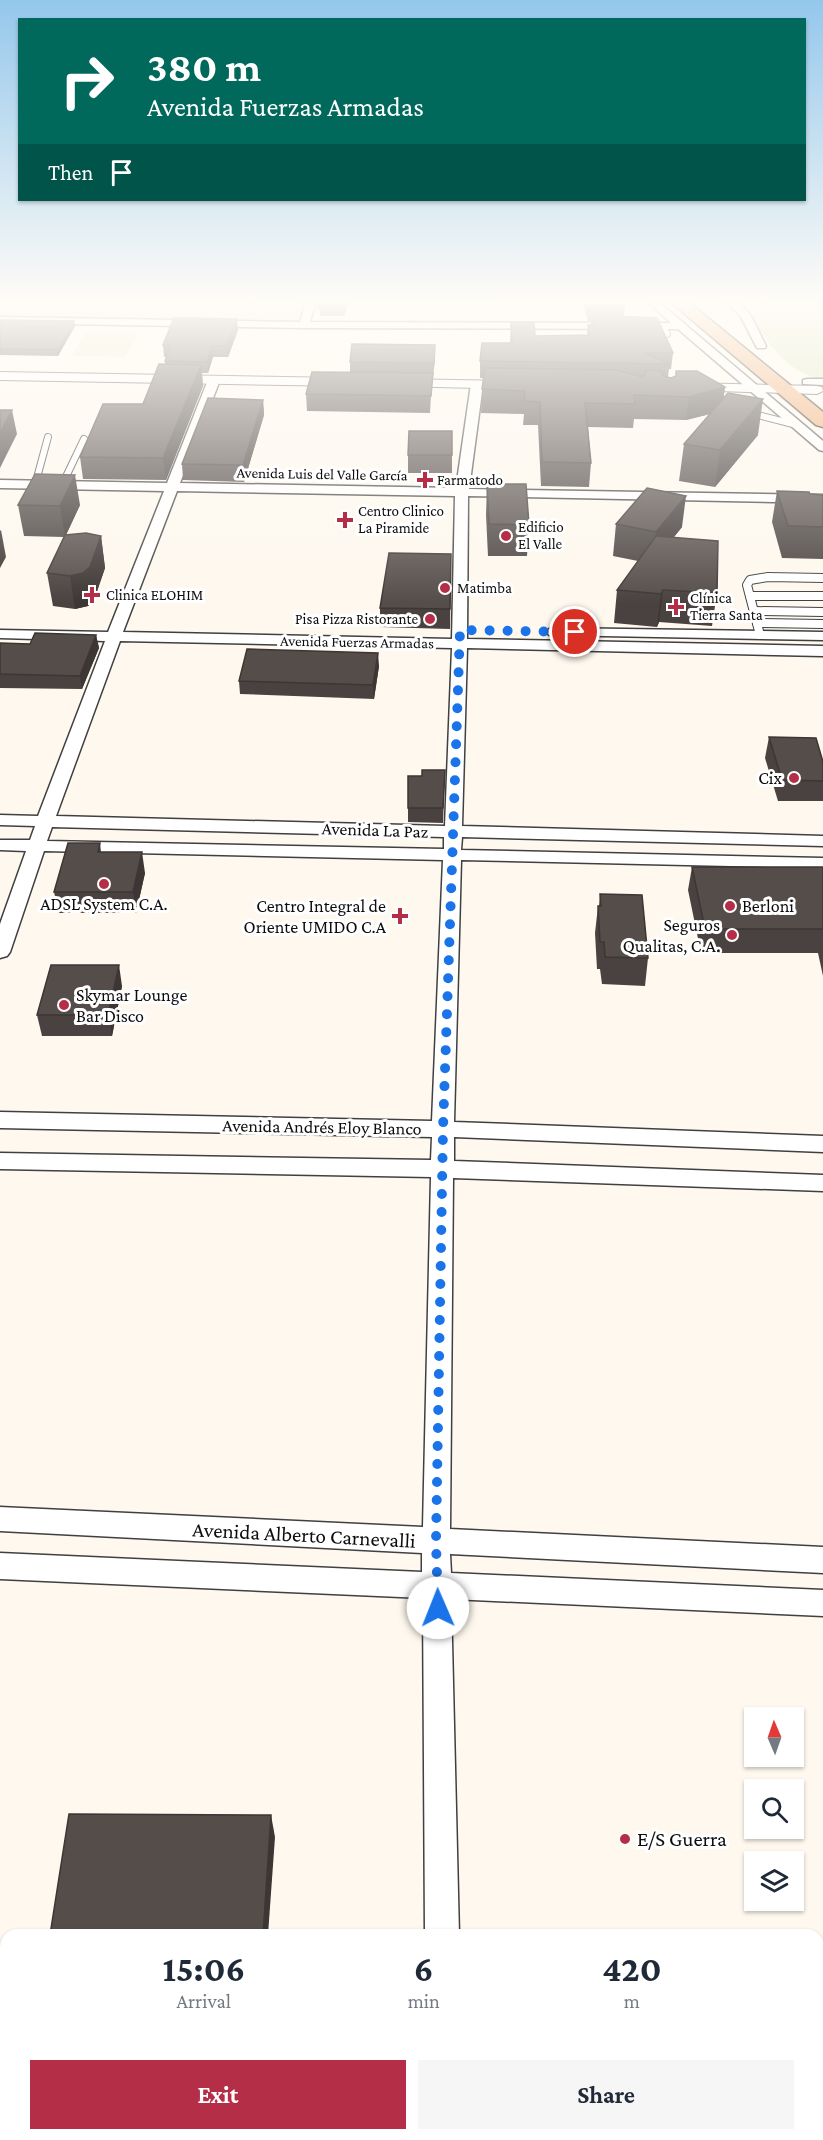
<!DOCTYPE html>
<html lang="en">
<head>
<meta charset="utf-8">
<style>
	body { margin:0; font-family:"Crimson Pro",serif; background:#f6f6f7; color:#1f2937; height:100vh; display:flex; flex-direction:column; font-size:22px; white-space:nowrap }
	* { box-sizing:border-box; margin:0 }
	p { font-size:20px; color:#747a83 }
	.icon { flex:none; width:33px; height:33px; fill:none; stroke:currentColor; stroke-width:2; stroke-linecap:round; stroke-linejoin:round }
	.map { position:relative; flex:1; overflow:hidden }
	.sheet { position:absolute; left:0px; top:1929px; width:824px; height:212px; display:flex; flex-direction:column; background:#fff; border-radius:18px 18px 0 0; box-shadow:0 2px 4px #0004 }
	.sheet>* { flex:none }
	.hud { position:absolute; left:18px; top:18px; width:788px; height:183px; border-radius:0px; box-shadow:0 2px 4px #0004; background:#00695c; color:#fff; overflow:hidden }
	.needle { width:39px; rotate:358deg }
	.controls { position:absolute; left:744px; top:1707px; display:grid; gap:12px }
	.controls a { display:grid; place-items:center; width:60px; height:60px; border-radius:0px; background:#fff; box-shadow:0 2px 4px #0004; font-size:30px }
	.pin { position:absolute; display:grid; place-items:center; width:51px; height:51px; color:#fff; margin:-26px; border:3px solid #fff; border-radius:50%; box-shadow:0 2px 6px #0007 }
	.me { position:absolute; width:66px; margin:-33px; rotate:359deg; stroke-linejoin:round; filter:drop-shadow(0 0 4px #0008) }
	.turn { display:flex; align-items:center; gap:21px; height:126px; padding:0 30px; font-size:27px }
	.turn .icon { width:78px; height:78px; stroke-width:2.5 }
	.turn b { display:block; font-size:42px; line-height:51px }
	.then { display:flex; align-items:center; height:57px; padding:0 30px; background:#0003; gap:12px; font-size:22px }
	.eta { display:flex; justify-content:space-evenly; align-items:center; height:102px; text-align:center }
	.eta b { font-size:36px; font-weight:700; line-height:42px }
	.button { display:flex; gap:12px; margin-top:auto; padding:12px 30px }
	.button a { flex:1; height:69px; border-radius:0px; background:#b42e47; color:#fff; font-size:24px; font-weight:700; line-height:69px; text-align:center }
	.button a+a { background:#f6f6f7; color:#1f2937 }
	.map>svg:first-child { display:block }
</style>
</head>
<body>
<div class="map">
<svg width="823" height="2140" viewBox="0 0 823 2140">
	<rect width="100%" height="100%" fill="#fef8ee"/>
	<g fill="#d7e6ba">
		<path d="M0 304H309L304 325 0 320Z"/>
		<path d="M742 304H759L823 316V379C783 374 764 334 742 304Z"/>
	</g>
	<g fill="#e7eecb">
		<path d="M759 304H823V316Z"/>
		<path d="M86 332 139 334 125 357 72 356Z"/>
	</g>
	<g fill="none" stroke-linecap="round" stroke-linejoin="round">
		<g stroke="#404040" stroke-width="8">
			<g id="service-far1">
				<path d="M662 326 667 334"/>
				<path d="M746 412 797 425"/>
				<path d="M35 485 48 437"/>
				<path d="M62 485 84 439"/>
			</g>
		</g>
		<g stroke="#404040" stroke-width="10">
			<g id="service">
				<path d="M750 596H823"/>
				<path d="M754 611 823 612"/>
				<path d="M757 623 823 624"/>
				<path d="M760 635 747 585 750 580 768 577 823 578"/>
			</g>
		</g>
		<g stroke="#404040" stroke-width="3">
			<g id="minor">
				<path d="M305 304H315L310 322 671 323 650 304H661L823 441V451L819 450 678 329 304 328 0 323V317L300 322Z"/>
				<path d="M729 304H740L751 316 766 346 765 348H757L741 317Z"/>
				<path d="M214 377 220 380 180 483 456 488 471 384 477 381 483 384 469 489 823 495V503L468 496 467 639 823 646V656L467 648 462 826 823 836V846L462 837 461 850 823 858V868L461 860 454 1122 823 1136V1152L454 1137V1161L823 1175V1191L453 1178 450 1529 823 1547V1573L450 1554 451 1573 823 1590V1616L451 1599 459 1935H425L423 1598 0 1579V1553L422 1572V1553L0 1531V1507L423 1527 431 1177 0 1169V1153L431 1160 432 1137 0 1128V1112L432 1121 443 860 44 851 10 952 7 956 0 958V924L26 851 0 850V840H30L35 826 0 825V815L38 816 105 641 0 638V630L108 632 164 491 0 488V480L167 483 208 380ZM177 491 455 496 452 639 123 632ZM120 641 452 648 445 826 56 816ZM52 827 444 837V849L47 841Z"/>
				<path d="M807 379H823V385L803 384V380Z"/>
				<path d="M554 628 823 632V640L549 635 547 632 549 629Z"/>
			</g>
		</g>
		<g stroke="#404040" stroke-width="2">
			<g id="tertiary">
				<path d="M0 372 345 378 352 382 345 386 0 380Z"/>
				<path d="M399 379 516 381 523 385 516 389 394 386 392 383Z"/>
				<path d="M690 383 817 386 822 387 823 391 817 394 685 390 683 387 685 384Z"/>
			</g>
		</g>
		<g stroke="#1e1e1e" stroke-width="3">
			<g id="trunk">
				<path d="M673 304H691L823 412V427L816 425Z"/>
				<path d="M823 1974V2028L818 2030V1976Z"/>
				<path d="M385 2134H450L448 2140H383Z"/>
			</g>
		</g>
		<use href="#service-far1" stroke="#fff" stroke-width="6"/>
		<use href="#service" stroke="#fff" stroke-width="8"/>
		<use href="#minor" fill="#fff" fill-rule="evenodd"/>
		<use href="#tertiary" fill="#fff" fill-rule="evenodd"/>
		<use href="#trunk" fill="#eda466" fill-rule="evenodd"/>
	</g>
	<g fill="#494240">
		<path d="M317 304H349H346L345 316H320V309H318Z"/>
		<path d="M583 304H625L624 316 673 353 671 369H669L668 377 725 387 723 399 758 435 715 487 679 481 684 444 710 414 686 420 634 419 633 428 588 427 591 463 589 487 541 486 538 425H523L524 414 481 413 482 389 484 378H480V361L510 343 511 322 535 336 587 335 588 325H591V321H588Z"/>
		<path d="M0 320 74 321 75 326 58 356 0 355Z"/>
		<path d="M238 330 228 357H213L208 373H202L203 386 166 480 83 479 80 457 143 404 165 364V361L166 357H164L163 345Z"/>
		<path d="M435 359 433 377H432L430 413 307 411 306 394 350 372V362Z"/>
		<path d="M263 400 264 415 244 482 183 480 182 464Z"/>
		<path d="M452 431V473H408V455Z"/>
		<path d="M487 484 529 525 527 556H488L486 515Z"/>
		<path d="M777 491 810 494 823 495V559L782 558 772 522Z"/>
		<path d="M18 505H80L66 535 101 536 105 568 94 600 88 606 75 609 53 606 47 573 64 537 24 536Z"/>
		<path d="M616 524 682 527 674 537 717 593 712 626 659 622 657 627 614 623 617 590 638 561 613 556Z"/>
		<path d="M451 554 450 629 380 627V608Z"/>
		<path d="M96 635 99 648 82 689 0 688V643L30 644Z"/>
		<path d="M379 666 374 699 240 694 239 681Z"/>
		<path d="M769 737 823 762V801H778L765 758Z"/>
		<path d="M445 770 443 823 408 822V776H422Z"/>
		<path d="M100 843 101 852 145 873 136 913H59L54 892Z"/>
		<path d="M692 867H823V976L818 953H701L688 890Z"/>
		<path d="M600 894 648 958 645 986 602 984 600 969H597L595 933 598 906H599Z"/>
		<path d="M122 986 112 1036H42L37 1015Z"/>
	</g>
	<g fill="#3c3634">
		<path d="M237 319 238 330 228 357 227 346Z"/>
		<path d="M74 321 75 326 58 356V350Z"/>
		<path d="M435 345V359L433 377 434 363Z"/>
		<path d="M212 346 213 357 208 373 207 362Z"/>
		<path d="M201 365 203 386 166 480 163 458Z"/>
		<path d="M725 387 722 411 686 420 689 397Z"/>
		<path d="M763 399 758 435 715 487 720 450Z"/>
		<path d="M263 400 264 415 244 482 243 465Z"/>
		<path d="M12 410 17 434 0 468V433Z"/>
		<path d="M75 475 80 505 65 537 60 506Z"/>
		<path d="M686 496 682 527 652 564 656 532Z"/>
		<path d="M1 530 6 557 0 568V531Z"/>
		<path d="M101 536 105 568 94 600 88 606 75 609 70 576Z"/>
		<path d="M663 590 659 622 657 627 661 594Z"/>
		<path d="M96 635 99 648 82 689 80 676Z"/>
		<path d="M378 653 379 666 374 699 373 685Z"/>
		<path d="M142 852 145 873 136 913 133 892Z"/>
		<path d="M119 965 122 986 112 1036 108 1015Z"/>
		<path d="M271 1815 275 1837 268 1935H263Z"/>
	</g>
	<g fill="#554d4a" stroke="#3c3634" stroke-width="1.5">
		<path d="M321 304H346L345 311 320 310Z"/>
		<path d="M592 315 657 318 673 353H644L670 364 480 361 482 343H512L511 322H534L535 336 590 335 588 325H595Z"/>
		<path d="M174 318 237 319 227 346H212L207 362 165 361 171 346 163 345Z"/>
		<path d="M0 320 74 321 58 350 0 349Z"/>
		<path d="M352 344 435 345 434 363 350 362Z"/>
		<path d="M159 364 201 365 163 458 80 457 103 404H143Z"/>
		<path d="M485 368 617 370 642 377 646 374V370L661 371 663 376 671 378 676 376V371H697L725 387 689 397 634 395 635 404 585 403 591 463 542 462 540 402 524 401 525 391 482 389Z"/>
		<path d="M312 372 433 373 431 396 306 394Z"/>
		<path d="M728 393 763 399 720 450 684 444Z"/>
		<path d="M208 398 263 400 243 465 182 464Z"/>
		<path d="M0 410H12L0 433Z"/>
		<path d="M409 431H452V455H408Z"/>
		<path d="M35 474 75 475 60 506 18 505Z"/>
		<path d="M487 484H526L529 525 489 524Z"/>
		<path d="M647 488 686 496 656 532 616 524Z"/>
		<path d="M777 491 809 492 810 494 823 495V527L788 526Z"/>
		<path d="M86 533 101 536 90 567 83 573 70 576 47 573 65 535Z"/>
		<path d="M656 536 718 541 717 593 663 590 661 594 617 590Z"/>
		<path d="M389 553 451 554 450 609 380 608Z"/>
		<path d="M35 633 96 635 80 676 0 674V643L30 644Z"/>
		<path d="M247 649 378 653 373 685 239 681Z"/>
		<path d="M769 737 816 738 823 762V781L782 780Z"/>
		<path d="M422 770H445L443 808H408V776H422Z"/>
		<path d="M68 843H100L98 852H142L133 892H54Z"/>
		<path d="M692 867H823V929H705Z"/>
		<path d="M600 894 642 895 648 958 605 957 604 942H600L598 906H601Z"/>
		<path d="M51 965H119L108 1015H37Z"/>
		<path d="M69 1814 271 1815 263 1935H50Z"/>
	</g>
	<linearGradient id="sky" x2="0" y2="1"><stop stop-color="#94c7ec"/><stop offset="0.5" stop-color="#fffcf7"/><stop offset="1" stop-color="#fffcf7" stop-opacity="0"/></linearGradient>
	<rect width="823" height="603" fill="url(#sky)"/>
	<g fill="none" stroke-linecap="round" stroke-linejoin="round">
		<path stroke="#1a73e8" stroke-width="10" stroke-dasharray="0 18" d="M438 1608 436 1542 443 1129 460 630 575 632"/>
	</g>
	<g fill="#b42e47" stroke="#fff" stroke-width="2">
		<path d="M422 471h6v6h6v6h-6v6h-6v-6h-6v-6h6z"/>
		<path d="M342 511h6v6h6v6h-6v6h-6v-6h-6v-6h6z"/>
		<circle cx="506" cy="536" r="6"/>
		<circle cx="445" cy="588" r="6"/>
		<path d="M89 586h6v6h6v6h-6v6h-6v-6h-6v-6h6z"/>
		<path d="M673 598h6v6h6v6h-6v6h-6v-6h-6v-6h6z"/>
		<circle cx="430" cy="619" r="6"/>
		<circle cx="794" cy="778" r="6"/>
		<circle cx="104" cy="884" r="6"/>
		<circle cx="730" cy="906" r="6"/>
		<path d="M397 907h6v6h6v6h-6v6h-6v-6h-6v-6h6z"/>
		<circle cx="732" cy="935" r="6"/>
		<circle cx="64" cy="1005" r="6"/>
		<circle cx="625" cy="1839" r="6"/>
	</g>
	<g text-anchor="middle" stroke-width="6" stroke-linejoin="round" paint-order="stroke">
		<g font-size="15" fill="#0d0d0d" stroke="#fff">
			<text transform="translate(322 474) rotate(1)" y="5">Avenida Luis del Valle García</text>
			<text transform="translate(357 642) rotate(1)" y="5">Avenida Fuerzas Armadas</text>
		</g>
		<g font-size="15" fill="#0d0d0d" stroke="#fff" text-anchor="start">
			<text x="437" y="485">Farmatodo</text>
			<text x="358" y="516">Centro Clinico<tspan x="358" dy="17">La Piramide</tspan></text>
			<text x="518" y="532">Edificio<tspan x="518" dy="17">El Valle</tspan></text>
			<text x="457" y="593">Matimba</text>
			<text x="106" y="600">Clinica ELOHIM</text>
			<text x="690" y="603">Clínica<tspan x="690" dy="17">Tierra Santa</tspan></text>
			<text x="418" y="624" text-anchor="end">Pisa Pizza Ristorante</text>
		</g>
		<g font-size="18" fill="#0d0d0d" stroke="#fff" text-anchor="end">
			<text x="782" y="784">Cix</text>
			<text x="104" y="910" text-anchor="middle">ADSL System C.A.</text>
			<text x="386" y="912">Centro Integral de<tspan x="386" dy="21">Oriente UMIDO C.A</tspan></text>
			<text x="742" y="912" text-anchor="start">Berloni</text>
			<text x="720" y="931">Seguros<tspan x="720" dy="21">Qualitas, C.A.</tspan></text>
			<text x="76" y="1001" text-anchor="start">Skymar Lounge<tspan x="76" dy="21">Bar Disco</tspan></text>
		</g>
		<g font-size="18" fill="#0d0d0d" stroke="#fff">
			<text transform="translate(375 830) rotate(2)" y="6">Avenida La Paz</text>
			<text transform="translate(322 1127) rotate(1)" y="6">Avenida Andrés Eloy Blanco</text>
		</g>
		<g font-size="21" fill="#0d0d0d" stroke="#fff">
			<text transform="translate(304 1535) rotate(3)" y="7">Avenida Alberto Carnevalli</text>
		</g>
		<g font-size="21" fill="#0d0d0d" stroke="#fff" text-anchor="start">
			<text x="637" y="1846">E/S Guerra</text>
		</g>
	</g>
</svg>
<div class="controls">
<a><svg class="needle" viewBox="-14 -14 28 28"><path d="M0-13l5 13h-10z" fill="#e53935"/><path d="M0 13l5-13h-10z" fill="#747a83"/></svg></a>
<a><svg class="icon" aria-label="search" viewBox="0 0 24 24"><circle cx="10" cy="10" r="6"/><path d="M15 15l6 6"/></svg></a>
<a><svg class="icon" aria-label="layers" viewBox="0 0 24 24"><path d="M12 4l9 5-9 5-9-5zM3 14l9 5 9-5"/></svg></a>
</div>
<div class="pin" style="left:575px;top:632px;background:#d93025"><svg class="icon" aria-label="arrive" viewBox="0 0 24 24"><path d="M6 21V4h12l-3 4 3 4H6"/></svg></div>
<svg class="me" style="left:438px;top:1608px" viewBox="-20 -20 40 40"><circle r="19" fill="#fff"/><path d="M0-13L10 11 0 6-10 11z" fill="#1a73e8"/></svg>
<div class="hud">
<div class="turn"><svg class="icon" aria-label="right" viewBox="0 0 24 24"><path d="M7 20v-9h11M14 6l5 5-5 5"/></svg><div><b>380 m</b>Avenida Fuerzas Armadas</div></div>
<div class="then">Then<svg class="icon" aria-label="arrive" viewBox="0 0 24 24"><path d="M6 21V4h12l-3 4 3 4H6"/></svg></div>
</div>
<section class="sheet">
<div class="eta">
<div><b>15:06</b><p>Arrival</p></div>
<div><b>6</b><p>min</p></div>
<div><b>420</b><p>m</p></div>
</div>
<div class="button"><a>Exit</a><a>Share</a></div>
</section>
</div>
</body>
</html>
